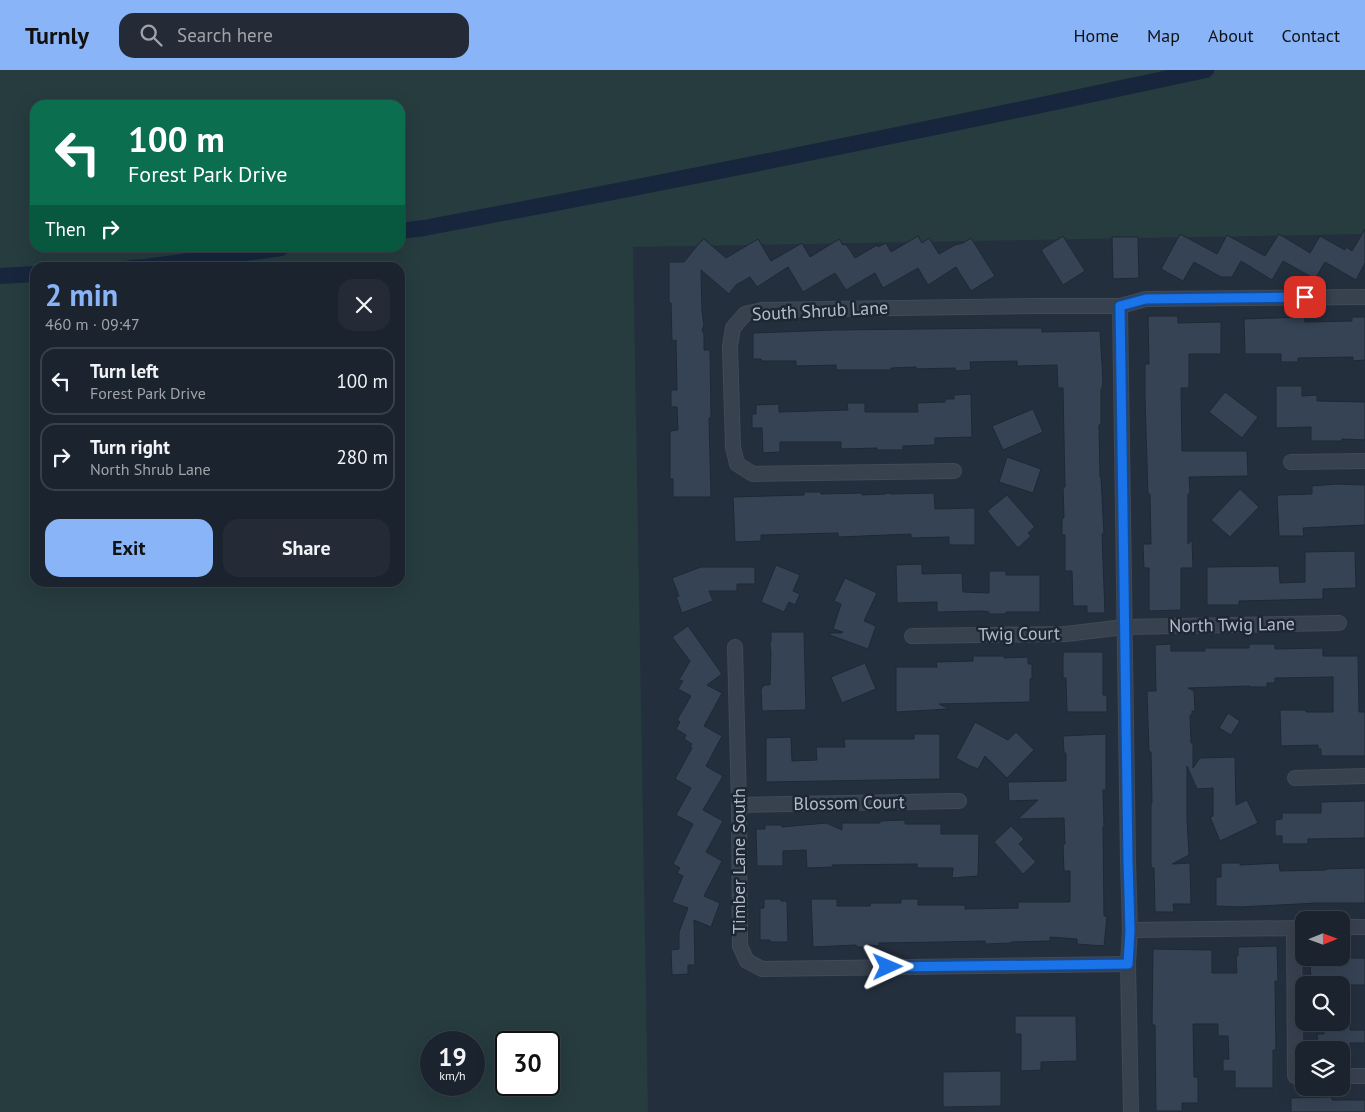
<!DOCTYPE html>
<html lang="en">
<head>
<meta charset="utf-8">
<style>
	body { margin:0; font-family:"PT Sans",sans-serif; background:#242b36; color:#f1f3f6; height:100vh; display:flex; flex-direction:column; font-size:19px; white-space:nowrap }
	* { box-sizing:border-box; margin:0 }
	p { font-size:16px; color:#a0a4aa }
	.icon { flex:none; width:28px; height:28px; fill:none; stroke:currentColor; stroke-width:2; stroke-linecap:round; stroke-linejoin:round }
	.map { position:relative; flex:1; overflow:hidden }
	.sheet { position:absolute; left:30px; top:192px; width:375px; height:325px; display:flex; flex-direction:column; background:#1b232e; border-radius:15px; box-shadow:0 5px 20px #0002,0 0 0 1px #39404a }
	.sheet>* { flex:none }
	.top-card { position:absolute; left:30px; top:30px; width:375px; height:152px; border-radius:15px; box-shadow:0 5px 20px #0002,0 0 0 1px #39404a; background:#0b6e4f; color:#fff; overflow:hidden }
	.needle { width:32px; rotate:89deg }
	.buttons { position:absolute; left:1295px; top:841px; display:grid; gap:10px }
	.buttons a { display:grid; place-items:center; width:55px; height:55px; border-radius:10px; background:#1b232e; box-shadow:0 5px 20px #0002,0 0 0 1px #39404a; font-size:25px }
	.speed { position:absolute; left:420px; top:961px; display:flex; gap:10px; font-size:25px; font-weight:700; text-align:center }
	.speed>* { display:grid; place-content:center; width:65px; height:65px; border-radius:50%; background:#1b232e; box-shadow:0 5px 20px #0002,0 0 0 1px #39404a; line-height:1 }
	.speed small { font-size:12px; font-weight:400 }
	.speed .limit { border:2px solid #111; border-radius:8px; background:#fff; color:#111 }
	.pin { position:absolute; display:grid; place-items:center; width:42px; height:42px; color:#fff; margin:-21px; border-radius:10px; box-shadow:0 2px 8px #0006 }
	.me { position:absolute; width:55px; margin:-28px; rotate:89deg; stroke-linejoin:round; filter:drop-shadow(0 0 4px #0008) }
	.turn { display:flex; align-items:center; gap:18px; height:105px; padding:0 15px; font-size:22px }
	.turn .icon { width:65px; height:65px; stroke-width:2.5 }
	.turn b { display:block; font-size:35px; line-height:42px }
	.then { display:flex; align-items:center; height:48px; padding:0 15px; background:#0003; gap:10px; font-size:19px }
	.round { display:grid; place-items:center; flex:none; width:52px; height:52px; border-radius:15px; background:#242b36 }
	.overview { display:flex; align-items:center; justify-content:space-between; height:85px; padding:0 15px }
	h1 { font-size:30px; font-weight:800; line-height:38px; color:#8ab4f8 }
	.primary-button { display:flex; gap:10px; margin-top:auto; padding:10px 15px }
	.primary-button a { flex:1; height:58px; border-radius:15px; background:#8ab4f8; color:#111; font-size:20px; font-weight:800; line-height:58px; text-align:center }
	.primary-button a+a { background:#242b36; color:#f1f3f6 }
	ul { padding:0; list-style:none }
	li { display:flex; align-items:center; gap:15px; height:68px; margin:0 10px 8px; padding:0 5px; border:2px solid #39404a; border-radius:15px }
	li div { flex:1 }
	li b { display:block; font-size:19px }
	li em { font-style:normal }
	header { display:flex; align-items:center; gap:30px; box-sizing:border-box; height:70px; padding:0 25px; background:#8ab4f8; color:#111 }
	header strong { font-size:24px }
	nav { display:flex; gap:28px; margin-inline-start:auto; font-size:18px }
	.search { width:350px; height:45px; background:#242b36; display:flex; align-items:center; gap:12px; box-sizing:border-box; padding:0 18px; border-radius:15px; color:#a0a4aa; font-size:19px }
	.map>svg:first-child { display:block }
</style>
</head>
<body>
<header>
<strong>Turnly</strong>
<div class="search"><svg class="icon" aria-label="search" viewBox="0 0 24 24"><circle cx="10" cy="10" r="6"/><path d="M15 15l6 6"/></svg>Search here</div>
<nav><a>Home</a><a>Map</a><a>About</a><a>Contact</a></nav>
</header>
<div class="map">
<svg width="1365" height="1042" viewBox="0 0 1365 1042">
	<rect width="100%" height="100%" fill="#242f3e"/>
	<path fill="#263c3f" fill-rule="evenodd" d="M0 0H1365V164L633 177 648 1042H0ZM35 35H400V178H35ZM35 198H400V512H35ZM431 972H474V1015H431ZM506 972H549V1015H506Z"/>
	<g fill="none" stroke-linecap="round" stroke-linejoin="round">
		<g stroke="#17263c" stroke-width="16">
			<path d="M400 161 424 158C685 109 946 56 1206 0"/>
			<path d="M130 198 146 197 281 178"/>
			<path d="M0 206 35 204"/>
		</g>
	</g>
	<g fill="#364354" stroke="#1f2835">
		<path d="M1365 159V193L1356 210 1325 192 1315 209 1283 191 1272 210 1241 191 1232 207H1221L1194 192 1183 211 1161 199 1180 164 1217 184 1227 165 1265 186 1279 164 1310 183 1320 166 1345 180 1346 177 1352 181Z"/>
		<path d="M918 166 922 173 929 168 939 184 955 175 963 173 971 168 995 206 971 221 956 197 928 215 918 198 883 218 875 203 846 220 835 203 803 222 788 197 757 217 750 207 736 215 729 224 701 200 702 241 704 255 702 260 704 264V280H710L711 348H709L711 427H673V409H670V361L678 360 677 337H671V320H677L676 270 672 271 671 233H669V192H684L701 171V172L704 169 726 188 758 169 771 191 802 173 810 187 839 169 843 175 846 174 855 188 877 175 878 177 886 173 891 182Z"/>
		<path d="M1063 166 1085 201 1063 215 1041 180Z"/>
		<path d="M1112 167H1138L1139 208 1113 209Z"/>
		<path d="M1148 246H1178V253L1221 252V284H1189V318H1181L1182 381H1247L1248 406 1189 407 1190 424H1188V474L1192 470 1193 498H1181V540L1149 541V498H1144L1143 474H1151L1150 424H1148L1145 329V294H1149Z"/>
		<path d="M1304 247 1305 252 1352 251V247H1365V290L1353 291V287L1298 288V292H1281V284H1245L1244 249Z"/>
		<path d="M1006 258H1042V262L1100 261 1103 310 1102 319H1101V355H1099L1100 407H1101L1104 464H1102L1105 543H1087V536H1073L1072 501H1065V465H1062V448H1064L1063 417H1065L1063 318H1058L1057 295 1017 296V291L970 292 971 300 955 301V298L916 299V297L891 298V300H836V295L796 296V291H762L761 289H753V263L835 260Z"/>
		<path d="M1276 316H1302V326L1317 325V331L1365 332V370L1342 369V371H1311V357L1276 358Z"/>
		<path d="M1225 322 1258 347 1242 368 1209 342Z"/>
		<path d="M971 324 972 367 935 368V375L903 376V380H877V378L841 379V372H780V382L763 383 762 358H752V344H756V335L779 334V342L848 340 847 333H865V342H918L917 333 945 332V329H954V325Z"/>
		<path d="M1033 339 1043 362 1003 380 992 356Z"/>
		<path d="M1007 387 1041 399 1033 423 999 412Z"/>
		<path d="M1337 414 1365 415V455L1303 458 1304 466H1279L1277 425 1312 424V416Z"/>
		<path d="M1240 419 1259 437 1230 467 1211 450Z"/>
		<path d="M804 422H821V424L862 423V425L885 424 888 423 892 424 934 423 935 439 975 438V475H949V467L911 468V464L838 467V463L761 465V471L735 472 733 427 804 425Z"/>
		<path d="M1007 425 1035 457 1028 463 1031 466 1018 478 987 441Z"/>
		<path d="M1355 481 1356 518 1323 519V529L1239 531V535H1207V497L1279 496 1280 513 1305 512V482Z"/>
		<path d="M922 494V504L962 503 963 522 989 523V501H1006V505H1040V542H1006V544H989V542L982 541 937 542V532L897 533 896 495Z"/>
		<path d="M776 495 800 505 793 521 800 524 795 535 789 532 784 542 761 532Z"/>
		<path d="M701 497H755V514H737V521H709L713 531 682 543 676 527 679 526 672 508Z"/>
		<path d="M845 508 877 523 864 551 876 556 868 579 830 565V563H842L843 562 833 559 841 534 834 531Z"/>
		<path d="M688 556 722 604 707 615 722 623 704 656 722 666 706 696 723 706 703 740 723 751 706 782 722 791 704 826 720 833 711 857 694 850 695 895H688V904L672 905 671 880 679 879V862L688 838 672 832 683 806 677 803 680 798 673 794 693 754 676 745 691 718 675 709 692 678 690 677 692 674 684 669 686 665 676 659 680 652 677 650 691 626 678 619 683 611 679 610 690 591 672 567Z"/>
		<path d="M771 562H804L806 640 762 641 761 620 764 615H770L771 584 770 573 771 571Z"/>
		<path d="M1171 574V581H1205V578H1249V574H1275V579L1323 578V586H1358L1359 642H1365V686H1321V679H1318V675L1281 676 1280 640H1306V642H1333V607L1275 608V613H1267V617H1250V616L1188 618 1194 621 1195 642 1192 641V645H1190L1191 673H1193V698L1200 688 1235 687 1236 735 1247 730 1258 753 1220 771 1210 747 1213 746V718L1197 719 1187 696V749L1189 785 1172 794 1190 793 1191 834H1173L1174 842H1155L1154 798H1151V733H1152L1151 682H1149L1147 621H1156L1155 575Z"/>
		<path d="M1063 582H1103V625H1107V642H1067L1066 608H1063Z"/>
		<path d="M973 586H1004V588L1028 587V594H1032V609H1030V632L939 634 949 639 896 642V597H937L936 592 973 591Z"/>
		<path d="M865 593 876 619 842 633 831 607Z"/>
		<path d="M1228 643 1240 651 1231 665 1219 658Z"/>
		<path d="M975 652 1008 670 1016 662 1034 680 1007 708 985 686 978 699 968 695 956 688Z"/>
		<path d="M914 664H940V709L766 712V668L791 667 792 691 817 690 816 677H845L844 669H914Z"/>
		<path d="M1106 664V720H1103L1104 757H1103L1104 846H1107L1104 876 1077 874V869L1050 867V871L1011 872V873L985 874V871L940 872 879 873V876L868 875 866 877H858L856 875 813 877 811 829H837V836H870L871 833H901V829H918V835H965V839L1018 838V832H1070V801H1064L1063 774H1065L1064 748 1018 749 1038 730 1009 731 1008 712 1066 711V683H1064L1063 666Z"/>
		<path d="M1365 731V768L1308 769V774H1282V766H1275V750L1282 749V743H1321V732Z"/>
		<path d="M905 750V754H941V764H979L978 806 952 808 953 798H917V794L832 795 833 797 807 798 806 780 783 781V796H757L756 759H765V755H782V757L826 753 842 760V753H880V751Z"/>
		<path d="M1011 756 1024 769 1019 774 1036 792 1023 804 994 772Z"/>
		<path d="M1221 793H1240V795L1279 793 1280 801 1326 800V799L1365 798V833H1317L1240 837 1216 836V807H1221Z"/>
		<path d="M764 829H781V831H787L788 872H770V870H760V838H764Z"/>
		<path d="M1277 876 1278 911H1275L1276 980H1273V1018H1235V1001H1223V989H1229L1228 966H1218V954H1193L1194 1007H1198V1033H1182V1041H1156L1155 955H1152L1153 879 1212 880V903H1237L1236 886H1238V877Z"/>
		<path d="M1310 888H1365V915H1311Z"/>
		<path d="M1015 946H1076L1077 991 1041 992V1000L1021 1001V964H1015Z"/>
		<path d="M1324 952H1350V960H1365V973H1350V980H1318L1317 964H1324Z"/>
		<path d="M1001 1001V1036L943 1037V1002Z"/>
		<path d="M1332 1027V1030H1365V1042H1291V1028Z"/>
	</g>
	<g fill="none" stroke-linecap="round" stroke-linejoin="round">
		<g stroke="#414a57" stroke-width="16">
			<g id="minor">
				<path d="M1120 236 1128 791 1130 860 1128 894 1131 1042"/>
				<path d="M1291 392 1365 391"/>
				<path d="M954 401 753 404 737 394 733 377 730 276 733 258 745 244 762 240 1040 236H1120L1146 229 1365 227"/>
				<path d="M912 566 1066 564 1124 557 1339 553"/>
				<path d="M735 577 739 735 740 876 747 891 762 899 1128 894"/>
				<path d="M1295 708 1365 706"/>
				<path d="M739 735 959 731"/>
				<path d="M1341 857H1365"/>
				<path d="M1294 858 1295 1006H1304"/>
				<path d="M1130 860 1304 858"/>
				<path d="M1341 1006H1365"/>
			</g>
		</g>
		<use href="#minor" stroke="#38414e" stroke-width="14"/>
	</g>
	<g fill="none" stroke-linecap="round" stroke-linejoin="round">
		<g stroke="#114b97" stroke-width="12">
			<path id="route" d="M888 897 1128 894 1130 860 1128 791 1120 236 1146 229 1305 227"/>
		</g>
		<use href="#route" stroke="#1a73e8" stroke-width="9"/>
	</g>
	<g text-anchor="middle" stroke-width="5" stroke-linejoin="round" paint-order="stroke">
		<g font-size="18" fill="#b4bcc9" stroke="#1d2633">
			<text transform="translate(820 241) rotate(-3)" y="6">South Shrub Lane</text>
			<text transform="translate(1232 555) rotate(-1)" y="6">North Twig Lane</text>
			<text transform="translate(1019 564) rotate(-1)" y="6">Twig Court</text>
			<text transform="translate(849 733) rotate(-1)" y="6">Blossom Court</text>
			<text transform="translate(739 791) rotate(-90)" y="6">Timber Lane South</text>
		</g>
	</g>
</svg>
<div class="buttons">
<a><svg class="needle" viewBox="-14 -14 28 28"><path d="M0-13l5 13h-10z" fill="#e53935"/><path d="M0 13l5-13h-10z" fill="#a0a4aa"/></svg></a>
<a><svg class="icon" aria-label="search" viewBox="0 0 24 24"><circle cx="10" cy="10" r="6"/><path d="M15 15l6 6"/></svg></a>
<a><svg class="icon" aria-label="layers" viewBox="0 0 24 24"><path d="M12 4l9 5-9 5-9-5zM3 14l9 5 9-5"/></svg></a>
</div>
<div class="speed"><div>19<small>km/h</small></div><div class="limit">30</div></div>
<div class="pin" style="left:1305px;top:227px;background:#d93025"><svg class="icon" aria-label="arrive" viewBox="0 0 24 24"><path d="M6 21V4h12l-3 4 3 4H6"/></svg></div>
<svg class="me" style="left:888px;top:897px" viewBox="-20 -20 40 40"><path d="M0-17L14 15 0 8-14 15z" fill="#1a73e8" stroke="#fff" stroke-width="4"/></svg>
<div class="top-card">
<div class="turn"><svg class="icon" aria-label="left" viewBox="0 0 24 24"><path d="M17 20v-9H6M10 6l-5 5 5 5"/></svg><div><b>100 m</b>Forest Park Drive</div></div>
<div class="then">Then<svg class="icon" aria-label="right" viewBox="0 0 24 24"><path d="M7 20v-9h11M14 6l5 5-5 5"/></svg></div>
</div>
<section class="sheet">
<div class="overview"><div><h1>2 min</h1><p>460 m · 09:47</p></div><a class="round"><svg class="icon" aria-label="close" viewBox="0 0 24 24"><path d="M6 6l12 12M18 6L6 18"/></svg></a></div>
<ul>
<li><svg class="icon" aria-label="left" viewBox="0 0 24 24"><path d="M17 20v-9H6M10 6l-5 5 5 5"/></svg><div><b>Turn left</b><p>Forest Park Drive</p></div><em>100 m</em></li>
<li><svg class="icon" aria-label="right" viewBox="0 0 24 24"><path d="M7 20v-9h11M14 6l5 5-5 5"/></svg><div><b>Turn right</b><p>North Shrub Lane</p></div><em>280 m</em></li>
</ul>
<div class="primary-button"><a>Exit</a><a>Share</a></div>
</section>
</div>
</body>
</html>
